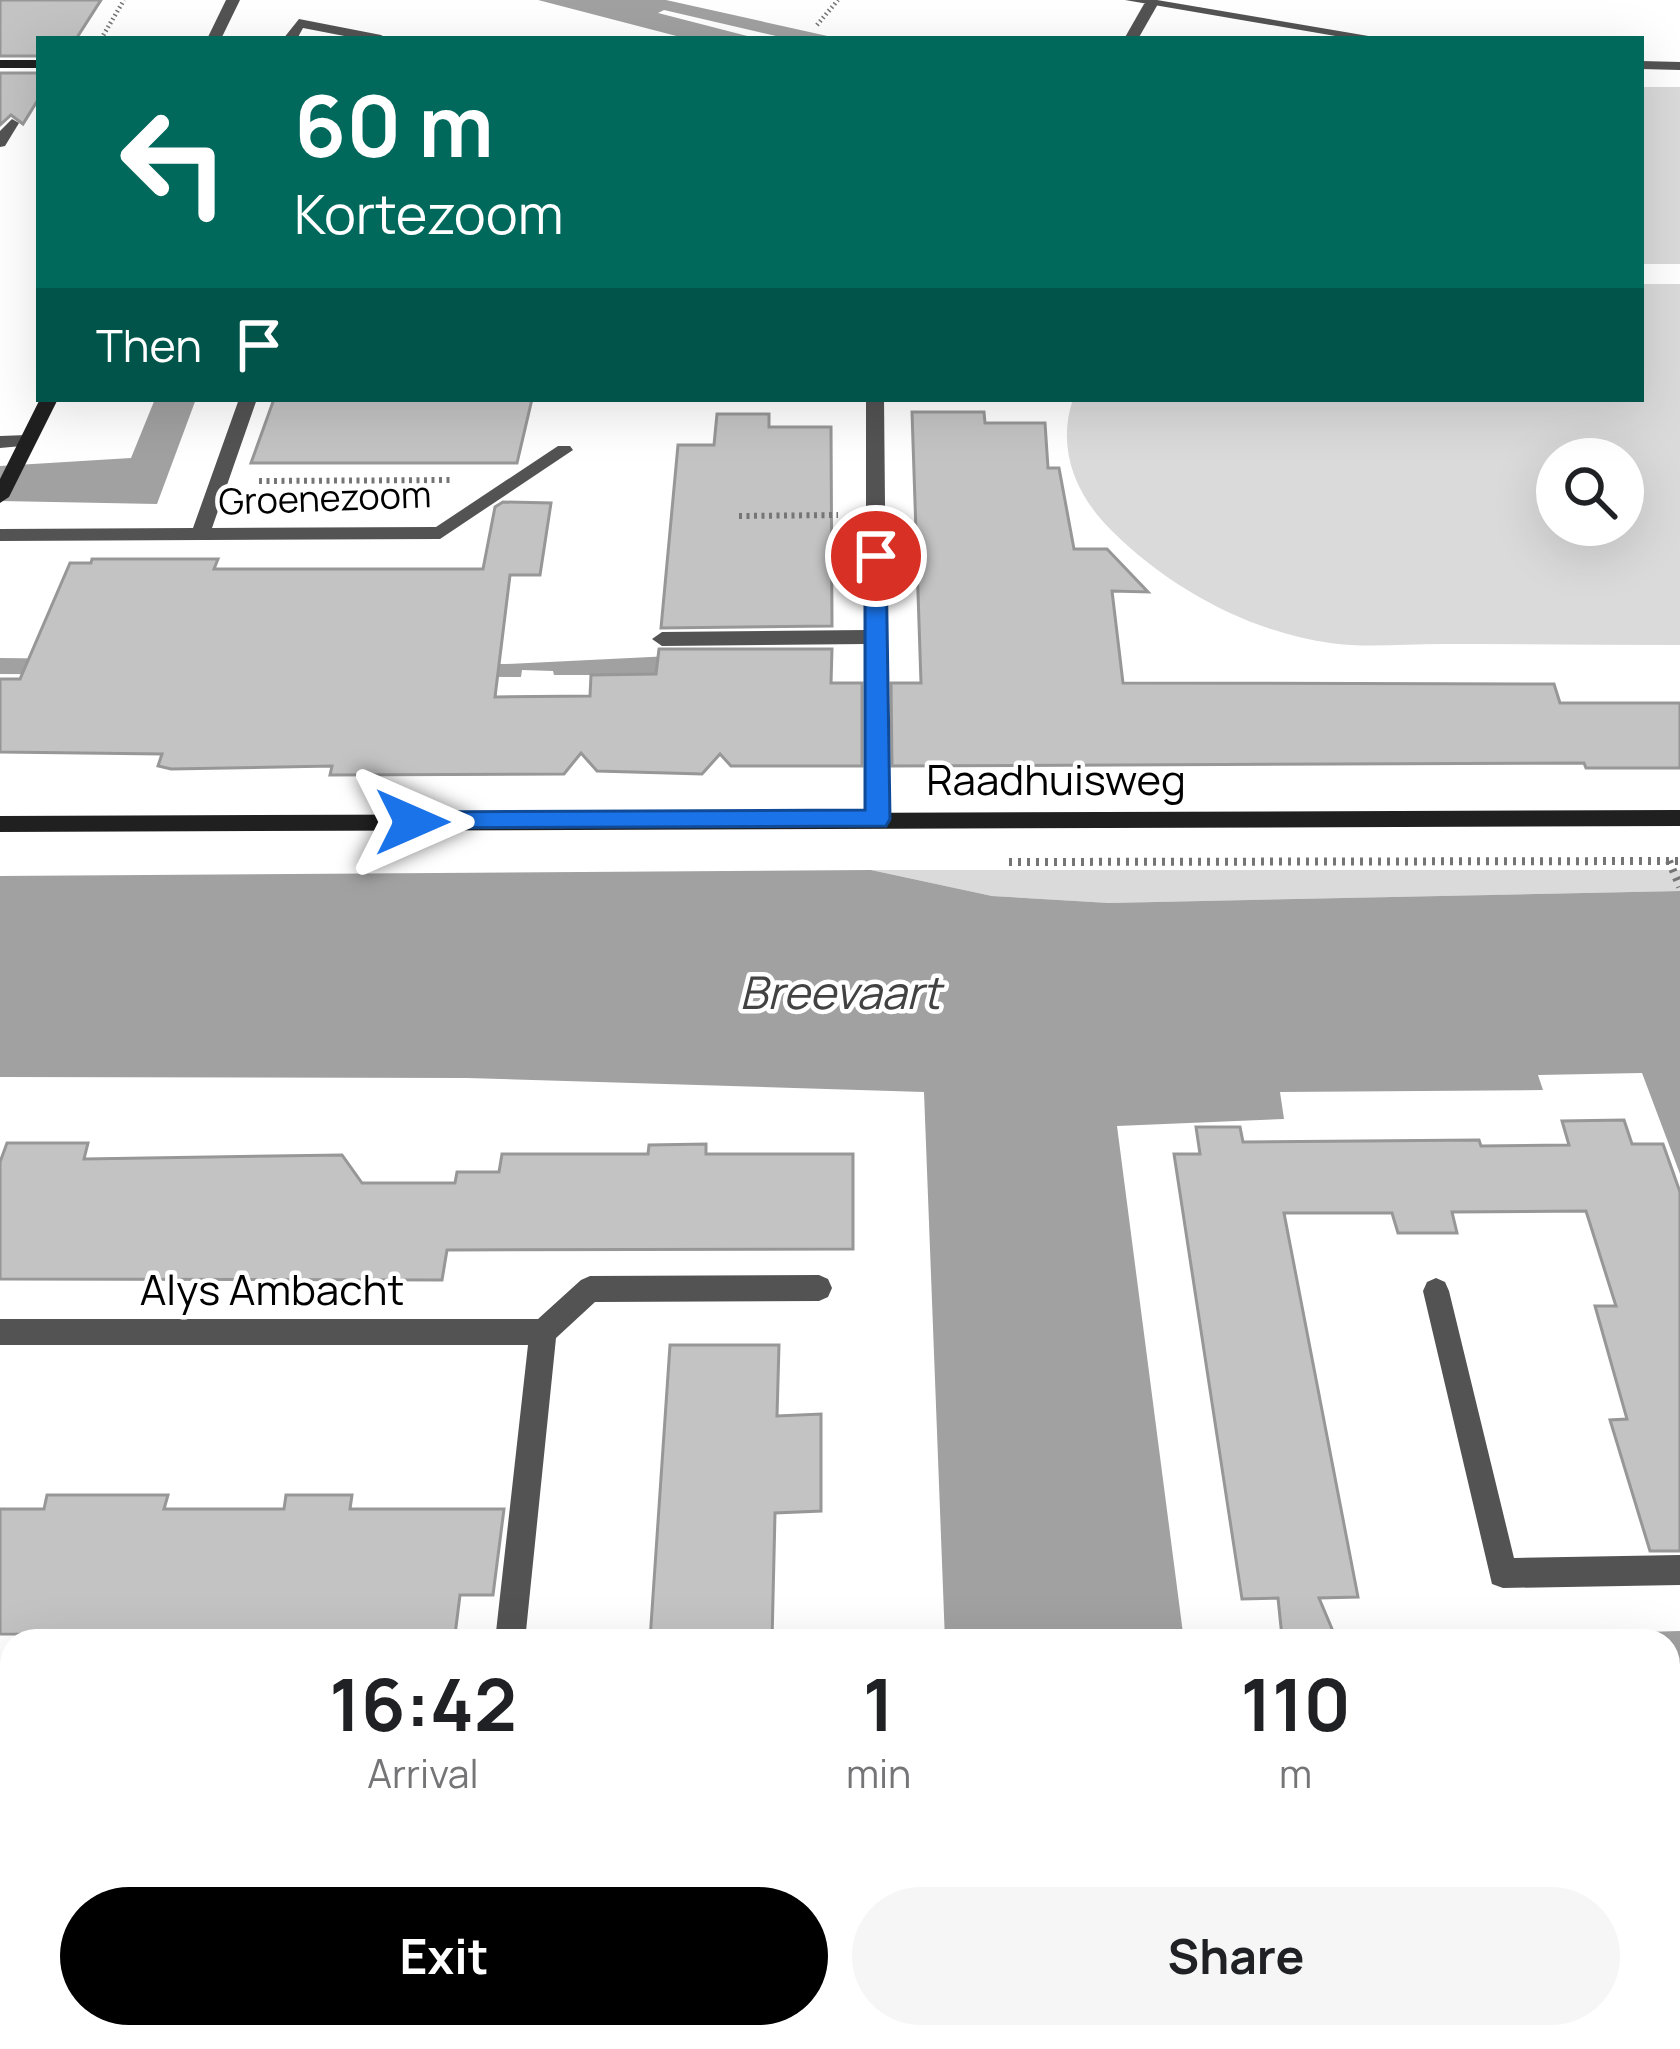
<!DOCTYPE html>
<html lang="en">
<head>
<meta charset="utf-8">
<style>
	body { margin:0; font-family:Manrope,sans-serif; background:#f6f6f6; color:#202124; height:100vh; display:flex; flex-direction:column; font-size:45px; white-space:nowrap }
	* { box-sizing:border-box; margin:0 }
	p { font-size:39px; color:#757577 }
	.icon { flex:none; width:66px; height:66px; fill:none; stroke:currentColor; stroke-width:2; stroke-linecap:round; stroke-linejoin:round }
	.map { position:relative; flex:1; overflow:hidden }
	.drawer { position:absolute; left:0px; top:1629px; width:1680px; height:420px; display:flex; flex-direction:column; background:#fff; border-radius:36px 36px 0 0; box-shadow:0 12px 48px #0002 }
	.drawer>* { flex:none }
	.guide { position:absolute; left:36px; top:36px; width:1608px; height:366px; border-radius:0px; box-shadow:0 12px 48px #0002; background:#00695c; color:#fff; overflow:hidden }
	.buttons { position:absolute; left:1536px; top:438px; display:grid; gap:24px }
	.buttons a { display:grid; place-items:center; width:108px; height:108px; border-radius:50%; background:#fff; box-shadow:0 12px 48px #0002; font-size:60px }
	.pin { position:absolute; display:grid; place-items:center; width:102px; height:102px; color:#fff; margin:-51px; border:6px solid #fff; border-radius:50%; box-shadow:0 3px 12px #0007 }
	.me { position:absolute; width:132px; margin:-66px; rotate:90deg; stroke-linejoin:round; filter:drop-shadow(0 0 9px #0008) }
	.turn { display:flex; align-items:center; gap:42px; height:252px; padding:0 60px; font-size:54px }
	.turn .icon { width:156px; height:156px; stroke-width:2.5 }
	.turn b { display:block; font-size:84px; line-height:102px }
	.then { display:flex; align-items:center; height:114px; padding:0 60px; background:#0003; gap:24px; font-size:45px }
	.eta { display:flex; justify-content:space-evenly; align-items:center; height:204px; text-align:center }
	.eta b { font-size:72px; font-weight:700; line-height:84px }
	.action { display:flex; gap:24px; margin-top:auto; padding:24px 60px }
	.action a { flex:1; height:138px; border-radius:72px; background:#000; color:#fff; font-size:48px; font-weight:700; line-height:138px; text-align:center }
	.action a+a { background:#f6f6f6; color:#202124 }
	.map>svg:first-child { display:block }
</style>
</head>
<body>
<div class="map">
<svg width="1680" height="2049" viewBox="0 0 1680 2049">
	<rect width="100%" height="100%" fill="#fff"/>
	<g fill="#dadada" fill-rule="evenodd">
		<rect x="1641" y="87" width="39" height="177"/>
		<path d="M1641 284H1680V645C1600 645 1520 644 1441 644 1405 644 1365 648 1330 643 1250 632 1169 588 1112 531 1076 496 1056 449 1073 399H1641ZM1557 459H1623V525H1557Z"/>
		<path d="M871 870H1680V891L1109 903 992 896Z"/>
	</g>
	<g fill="#a1a1a1">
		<path d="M538 0H666L841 39H789L664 10 658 13 759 39H688Z"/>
		<path d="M155 399H196L157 504 0 501V466L131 458Z"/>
		<path d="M671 656 770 675H554L553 671 522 670 521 677 0 674V658L506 664Z"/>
		<path d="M871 870 992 896 1109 903 1680 891V1174L1642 1073 1538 1075 1543 1090 1280 1092 1284 1119 1117 1126 1184 1641H945L924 1092 467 1078 0 1077V876Z"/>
		<path d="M1680 1631V1731H1668V1641H1309Z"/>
		<path d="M959 2037H1149L1150 2049H960Z"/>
	</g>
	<g fill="#c3c3c3" stroke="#979797" stroke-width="3">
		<path d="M0 0H101L76 39H39V56H0Z"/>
		<path d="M0 73H39V98L23 124 11 115 0 125Z"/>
		<path d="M274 399H532L517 463H251Z"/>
		<path d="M912 412H984L985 423H1045L1048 468H1059L1074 549H1107L1148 592 1112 591 1123 683 1554 684 1560 703H1680V768H1586L1584 763 892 766 891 683H921Z"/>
		<path d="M717 414H769V427H831L832 626 661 628 678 445H714Z"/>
		<path d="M503 502 551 503 540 575H510L495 697 590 696 591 675 656 674 659 649H832L831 683H862V766H731L720 754 702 774 597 771 581 753 564 774 330 775 332 766 171 769 158 766 162 754 0 752V679H20L70 563H91L92 559H218L214 569H483L495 507Z"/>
		<path d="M1624 1120 1632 1144H1663L1680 1192V1551H1650L1610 1420 1627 1419 1595 1306H1616L1586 1211 1452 1212 1457 1233H1398L1392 1213H1284L1358 1597 1319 1598 1335 1636 1282 1637 1278 1598 1242 1599 1174 1154H1200L1196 1127H1240L1243 1142 1479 1140 1481 1146 1569 1145 1562 1121Z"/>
		<path d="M7 1143H88L84 1159 342 1155 362 1183H455L457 1172H499L502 1154H648L649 1145 706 1144V1154H853V1249L447 1250 442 1280 0 1279V1162Z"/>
		<path d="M670 1345H779L777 1416 821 1414V1511L775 1513 772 1641 650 1640Z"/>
		<path d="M47 1495H168L164 1509H284L286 1495H352L350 1509H504L493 1595H460L455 1635 0 1634V1509H44Z"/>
	</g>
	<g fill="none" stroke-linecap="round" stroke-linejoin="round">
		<g stroke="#757575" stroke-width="4.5" stroke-dasharray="1.5 3" stroke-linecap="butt">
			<path d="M817 25 838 0"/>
			<path d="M101 39 124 0"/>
		</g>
		<g stroke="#757575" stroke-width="6" stroke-dasharray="3 4.5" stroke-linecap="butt">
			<path d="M259 481 454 480"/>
			<path d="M739 516 838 515"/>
		</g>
		<g stroke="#757575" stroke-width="8" stroke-dasharray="3 6" stroke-linecap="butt">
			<path d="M1669 861 1680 887"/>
			<path d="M1009 862 1680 861"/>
		</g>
		<path stroke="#757575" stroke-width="9" stroke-dasharray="4.5 8" stroke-linecap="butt" d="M0 1689 12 1688"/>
		<g fill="#535353" fill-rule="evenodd">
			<path d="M1151 0 1158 4 1138 39H1124L1144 4Z"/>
			<path d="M12 119 19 123 5 146 0 147V131Z"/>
		</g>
		<g fill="#535353" fill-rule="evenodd">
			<path d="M226 0H240L221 39H207Z"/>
			<path d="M1125 0H1157L1386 39H1353Z"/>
			<path d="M299 19 381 35 388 39H360L303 28 297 39H283Z"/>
			<path d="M1641 61 1680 62V70L1641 69Z"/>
			<path d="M239 399H257L212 528 436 527 558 446H570L573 450 440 539 0 541V529L193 528Z"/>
			<path d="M866 399H884L888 819 877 827 866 819V644L662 646 652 639 662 632 866 630Z"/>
			<path d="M27 435 33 437V445L0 448V436Z"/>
			<path d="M819 1275 828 1279 832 1288 828 1297 819 1301 595 1302 556 1338 525 1641H495L528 1345H0V1319H538L581 1280 590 1276Z"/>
			<path d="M1436 1278 1445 1282 1449 1291 1514 1558 1680 1555V1585L1503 1588 1492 1584 1423 1291 1427 1282Z"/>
			<path d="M12 1773V1805L0 1806V1774Z"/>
			<path d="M1668 1791 1680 1792V1824L1668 1823Z"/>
			<path d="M452 2037H486L485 2049H451Z"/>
			<path d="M1505 2037H1539L1542 2049H1508Z"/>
		</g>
		<g fill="#202020" fill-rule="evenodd">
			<rect x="0" y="60" width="39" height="8"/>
			<path d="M40 399H58L9 497 0 503V479Z"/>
			<path d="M1680 810V826L0 832V816Z"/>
		</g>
	</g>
	<path fill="#1a73e8" stroke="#114b97" stroke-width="3" d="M876 548 886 556 890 819 886 826 403 828 399 822 412 812 865 810V556Z"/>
	<g text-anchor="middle" stroke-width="9" stroke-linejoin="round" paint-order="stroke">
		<g font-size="36" fill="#000" stroke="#fff">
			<text transform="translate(325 498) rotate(-2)" y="13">Groenezoom</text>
		</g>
		<g font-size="42" fill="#000" stroke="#fff">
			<text x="1056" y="795">Raadhuisweg</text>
			<text x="272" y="1305">Alys Ambacht</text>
		</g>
		<g font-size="45" font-style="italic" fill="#424242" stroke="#fff">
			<text x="840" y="1009">Breevaart</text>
		</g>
	</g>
</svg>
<div class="buttons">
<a><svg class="icon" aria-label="search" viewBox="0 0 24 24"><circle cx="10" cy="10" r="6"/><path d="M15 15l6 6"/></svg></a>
</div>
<div class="pin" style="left:876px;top:556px;background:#d93025"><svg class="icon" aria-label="arrive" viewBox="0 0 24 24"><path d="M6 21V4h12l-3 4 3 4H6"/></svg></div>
<svg class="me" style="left:412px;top:822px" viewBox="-20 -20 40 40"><path d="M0-17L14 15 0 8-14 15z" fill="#1a73e8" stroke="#fff" stroke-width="4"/></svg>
<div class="guide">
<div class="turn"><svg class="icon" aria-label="left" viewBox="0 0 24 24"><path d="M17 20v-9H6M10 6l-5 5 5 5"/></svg><div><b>60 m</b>Kortezoom</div></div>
<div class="then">Then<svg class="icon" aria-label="arrive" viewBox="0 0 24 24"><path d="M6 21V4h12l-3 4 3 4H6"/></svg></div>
</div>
<section class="drawer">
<div class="eta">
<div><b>16:42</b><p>Arrival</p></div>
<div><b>1</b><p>min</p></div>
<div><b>110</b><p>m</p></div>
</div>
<div class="action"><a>Exit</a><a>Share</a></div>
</section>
</div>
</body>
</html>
